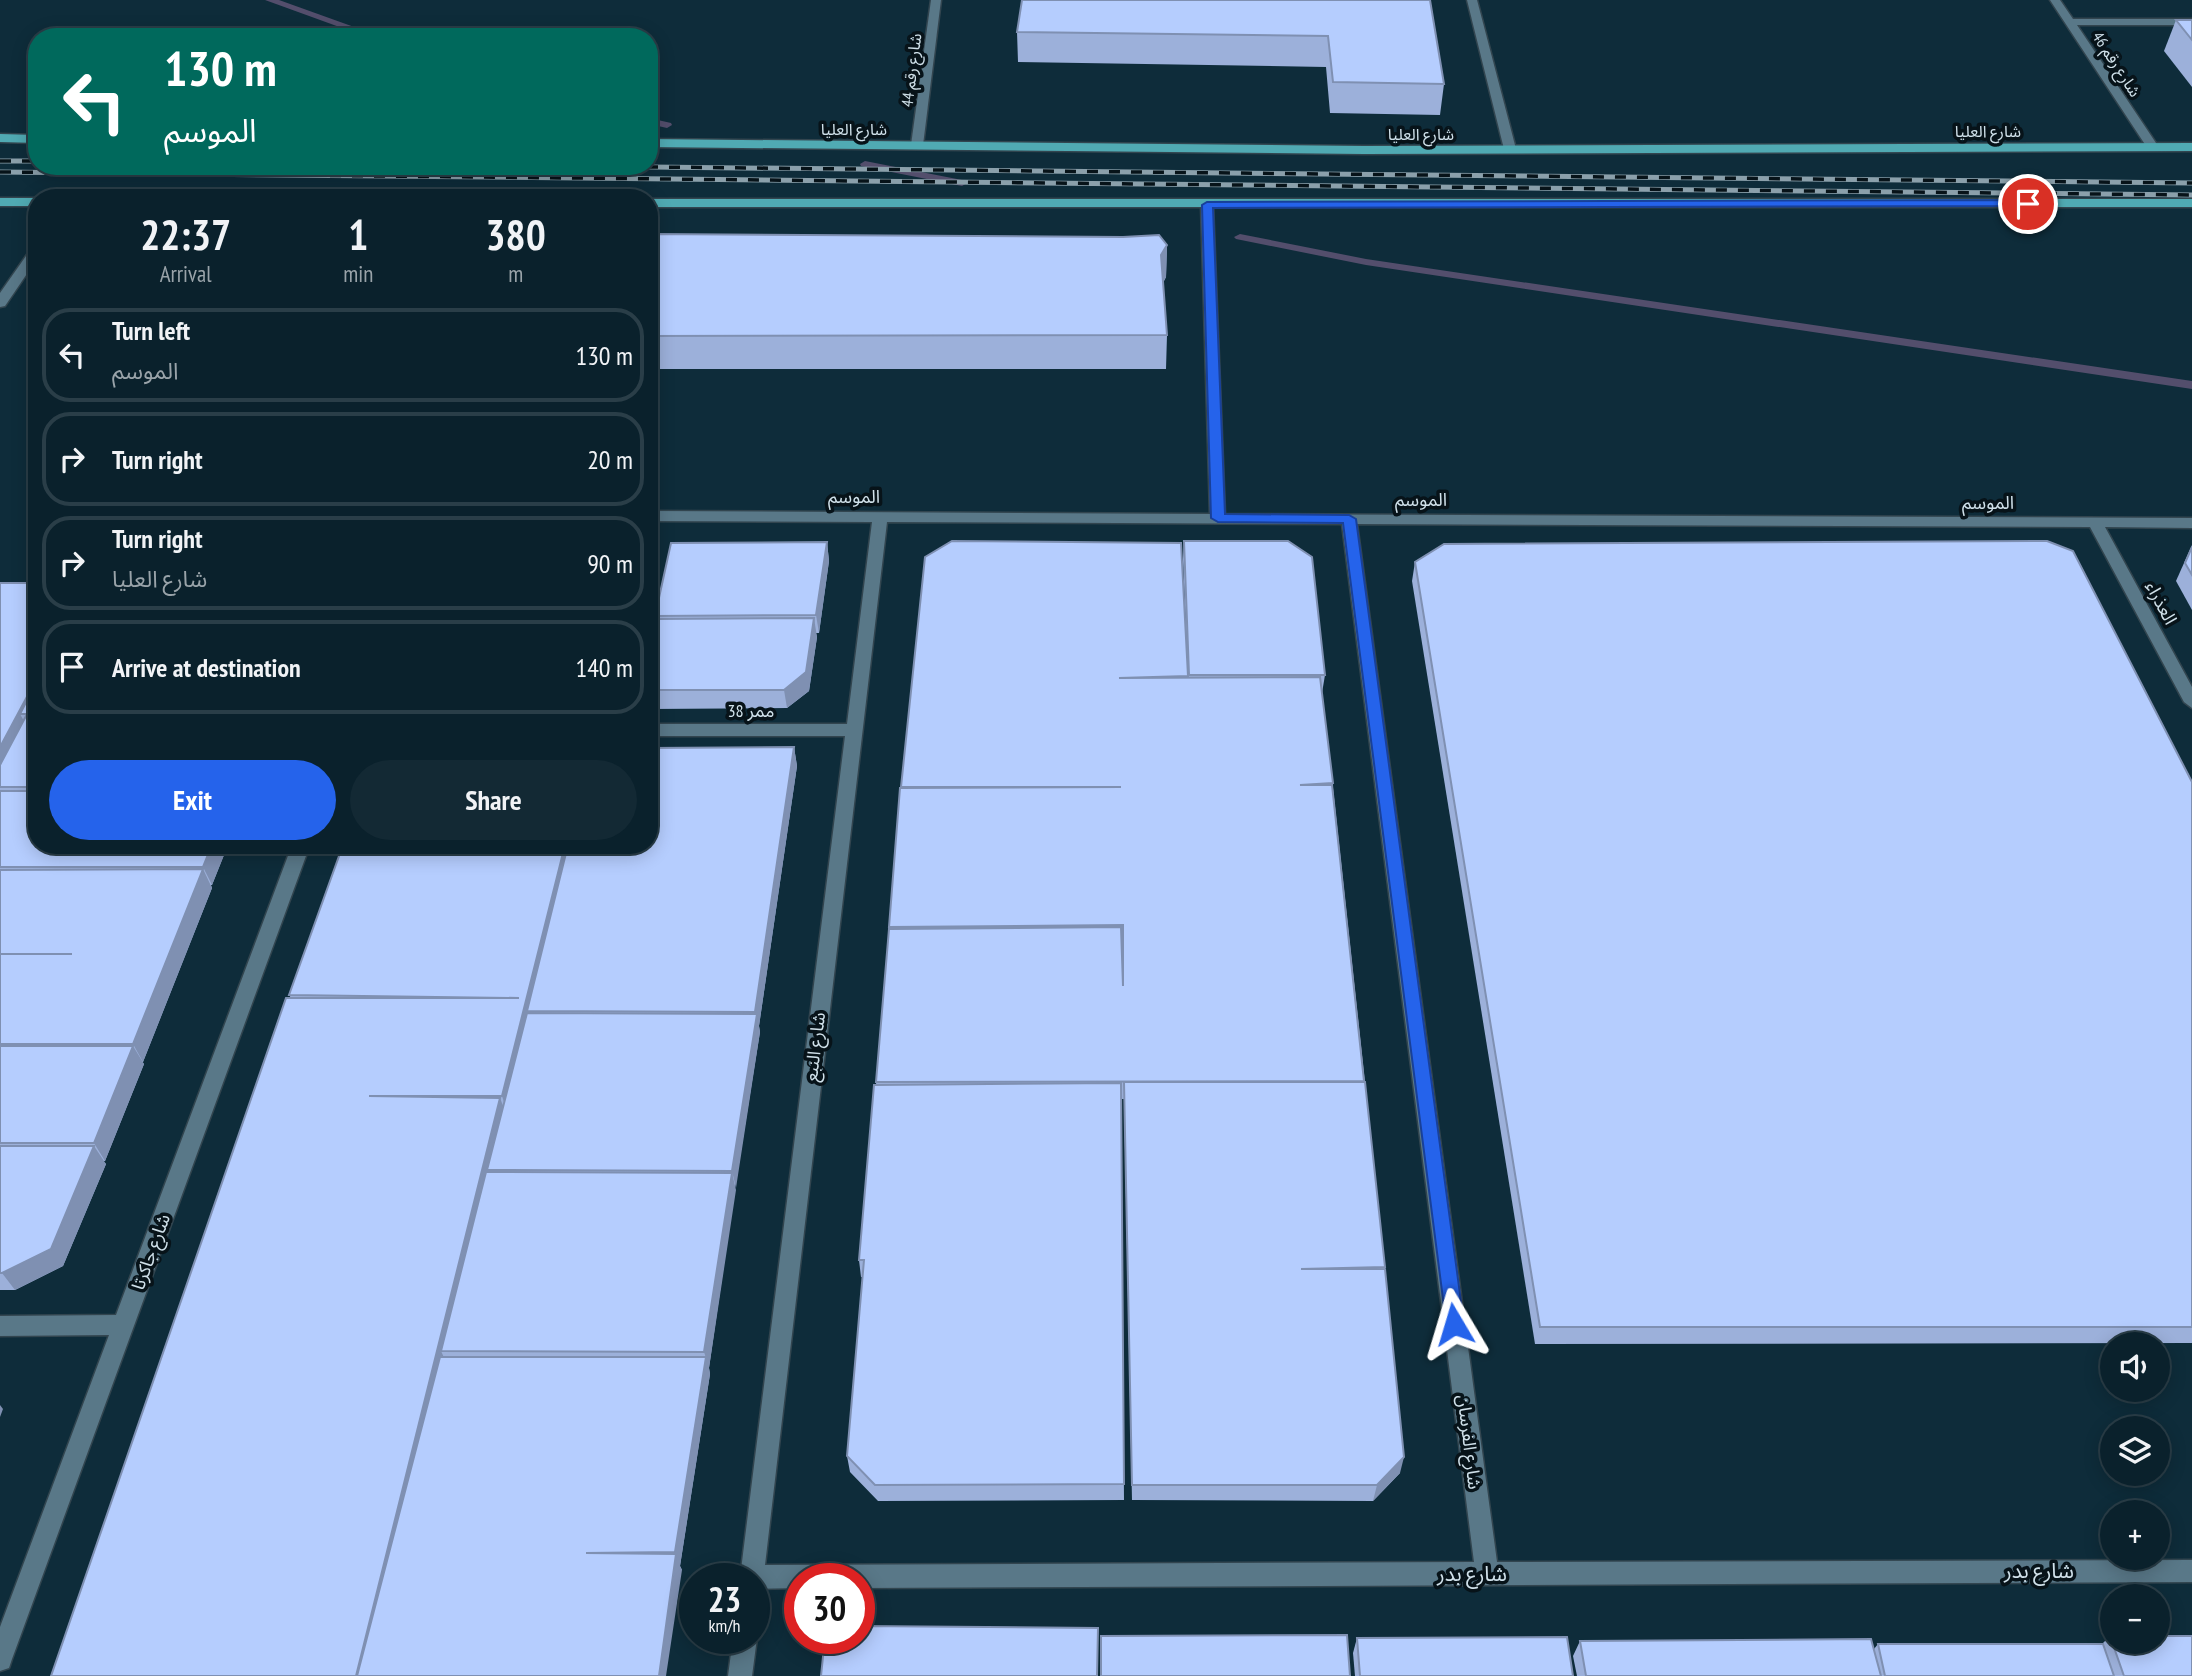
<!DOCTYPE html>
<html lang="en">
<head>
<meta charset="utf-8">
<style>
	body { margin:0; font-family:"PT Sans Narrow","Noto Sans Arabic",sans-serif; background:#132934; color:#f1f3f6; height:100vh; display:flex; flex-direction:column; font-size:26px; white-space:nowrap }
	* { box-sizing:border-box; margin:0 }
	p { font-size:23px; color:#99a3a9 }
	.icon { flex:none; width:38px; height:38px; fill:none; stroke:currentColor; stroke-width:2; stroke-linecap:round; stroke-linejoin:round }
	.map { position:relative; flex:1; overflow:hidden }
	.details { position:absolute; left:28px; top:189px; width:630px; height:665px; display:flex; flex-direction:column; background:#0a212c; border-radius:28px; box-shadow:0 4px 18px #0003,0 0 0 2px #2a3e48 }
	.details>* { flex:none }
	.hud { position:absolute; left:28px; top:28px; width:630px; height:147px; border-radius:28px; box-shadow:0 4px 18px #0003,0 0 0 2px #2a3e48; background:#00695c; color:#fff; overflow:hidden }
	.controls { position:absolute; left:2100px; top:1332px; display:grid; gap:14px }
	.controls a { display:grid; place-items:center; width:70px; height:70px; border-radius:50%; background:#0a212c; box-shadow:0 4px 18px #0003,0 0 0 2px #2a3e48; font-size:35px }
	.speed { position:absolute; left:679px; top:1563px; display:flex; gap:14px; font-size:35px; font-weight:700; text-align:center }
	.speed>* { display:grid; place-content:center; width:91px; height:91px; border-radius:50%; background:#0a212c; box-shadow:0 4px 18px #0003,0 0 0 2px #2a3e48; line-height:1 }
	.speed small { font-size:18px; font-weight:400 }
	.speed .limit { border:10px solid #d22; background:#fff; color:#111 }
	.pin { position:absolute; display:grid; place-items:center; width:60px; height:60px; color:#fff; margin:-30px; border:4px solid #fff; border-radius:50%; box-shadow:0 2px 7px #0007 }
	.me { position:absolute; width:77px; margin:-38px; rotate:353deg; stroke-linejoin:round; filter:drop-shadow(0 0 5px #0008) }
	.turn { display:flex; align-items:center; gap:24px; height:147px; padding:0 21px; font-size:32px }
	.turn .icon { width:91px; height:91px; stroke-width:2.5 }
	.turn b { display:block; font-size:49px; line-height:60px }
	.eta { display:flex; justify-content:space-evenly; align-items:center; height:119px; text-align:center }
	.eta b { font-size:42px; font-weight:700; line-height:49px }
	.cta { display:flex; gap:14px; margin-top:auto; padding:14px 21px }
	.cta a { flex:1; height:80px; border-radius:42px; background:#2563eb; color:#fff; font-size:28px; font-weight:700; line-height:80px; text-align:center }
	.cta a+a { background:#132934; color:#f1f3f6 }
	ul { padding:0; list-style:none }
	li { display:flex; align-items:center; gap:21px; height:94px; margin:0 14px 10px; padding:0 7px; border:4px solid #2a3e48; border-radius:28px }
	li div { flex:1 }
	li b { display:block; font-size:26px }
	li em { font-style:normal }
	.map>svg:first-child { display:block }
</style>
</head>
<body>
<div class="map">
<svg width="2192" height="1676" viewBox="0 0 2192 1676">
	<rect width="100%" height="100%" fill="#0e2c3a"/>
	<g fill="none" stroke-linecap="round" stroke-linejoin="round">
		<g fill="#534e6c" fill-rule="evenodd">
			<path d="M265 0H279L382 37H367Z"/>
			<path d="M649 118 671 123 672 125 667 128 649 124Z"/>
			<path d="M865 161 962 180 967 183 962 186 861 166 860 164Z"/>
			<path d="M1240 234 1366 259 2192 381V389L1366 265 1236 239 1234 237Z"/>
		</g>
		<g stroke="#32454f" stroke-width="3">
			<g id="minor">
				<path d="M931 0H941L923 145 917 149 911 145Z"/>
				<path d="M1467 0H1477L1516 149 1514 152 1504 149Z"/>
				<path d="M2050 0H2060L2073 19H2192V25H2077L2158 146 2156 149H2148Z"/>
				<path d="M1207 201 1213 205 1225 514 2192 518V528L2105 527 2192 687V708L2184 702 2090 527 1357 524 1497 1562 2192 1560V1582L859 1588V1578H800V1588L754 1589V1578H740L845 736H649V724H847L872 522 649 521V511L1210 514 1201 205ZM887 522 1342 524 1474 1562 765 1565Z"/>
				<path d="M37 245V259L5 306 0 307V293L33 246Z"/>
				<path d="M292 845H310L12 1659 9 1668 0 1671V1627L109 1335 0 1336V1316L116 1315Z"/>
				<path d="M754 1631 757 1638 752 1676H728L733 1638H754Z"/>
			</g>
		</g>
		<g stroke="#32454f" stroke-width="3">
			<g id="major">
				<path d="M0 134 37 135V143L0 142Z"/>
				<path d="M649 139 1364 146 2192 143V151L1364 154 649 147Z"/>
				<rect x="0" y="198" width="37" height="8"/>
				<rect x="649" y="199" width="1543" height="8"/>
			</g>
		</g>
		<use href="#minor" fill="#597888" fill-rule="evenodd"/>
		<use href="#major" fill="#50aab3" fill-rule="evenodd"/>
		<g stroke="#8ba0ab" stroke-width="5">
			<g id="rail">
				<path d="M0 161H37"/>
				<path d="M559 166 2192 183"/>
				<path d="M0 172 2192 195"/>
			</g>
		</g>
		<use href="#rail" stroke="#071319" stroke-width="3.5" stroke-dasharray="11" stroke-linecap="butt"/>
	</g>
	<g fill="#9cb0da" fill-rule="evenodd">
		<path d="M1430 0 1444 84 1440 115 1330 113 1326 67 1018 62 1017 32Z"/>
		<path d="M2176 20H2192V87L2164 51Z"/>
		<path d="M649 234 1123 237 1167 245 1166 277 1163 283 1167 335 1166 369H649Z"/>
		<path d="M1184 541 1325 675 1322 693 1333 783V788L1385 1267 1400 1473 1373 1501 1132 1500 1124 1099H1121L1124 1500 878 1501 850 1472 847 1456 863 1277H861L859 1260 876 1085 889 927 901 788 925 557 1187 651 1183 559ZM1121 943H1123V978Z"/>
		<path d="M827 542 829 561 819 633H816L817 637 809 691 787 708 649 709V653L656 621 655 616Z"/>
		<path d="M2192 545V610L2176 581Z"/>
		<path d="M1415 562 2192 782V1343L1535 1344 1412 581Z"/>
		<path d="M0 583H37V845H228L212 885H211L212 888 143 1062H142L144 1064 105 1161H103L106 1164 63 1266 15 1290H0Z"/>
		<path d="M794 747 797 766 759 1026 760 1032 735 1188 709 1368 710 1374 680 1566 682 1570 51 1676 291 998 289 995Z"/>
		<path d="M2110 1636 2192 1676H1577L1573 1656 1580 1641 1874 1649 1878 1644H2102Z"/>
		<path d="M1357 1638 1573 1676H1355L1353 1653Z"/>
	</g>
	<g fill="#7f90b2">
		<path d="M1167 245 1166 277 1160 288 1161 255Z"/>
		<path d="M827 542 829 561 819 633 816 615Z"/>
		<path d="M814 618 817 637 809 691 787 708 784 690Z"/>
		<path d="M37 678V714H20L29 730 0 781V747Z"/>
		<path d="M794 747 797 766 759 1026 760 1032 736 1188 732 1171 756 1017 755 1012Z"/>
		<path d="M212 845H228L212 885 203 867Z"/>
		<path d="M565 845H575L527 1011 531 1023 508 1114 502 1096Z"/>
		<path d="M203 869 212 888 143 1062 133 1044Z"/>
		<path d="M133 1046 144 1064 105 1161 94 1143Z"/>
		<path d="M500 1098 507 1116 487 1170 491 1181 441 1351 446 1362 356 1676Z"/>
		<path d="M94 1146 106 1164 63 1266 15 1290 2 1273Z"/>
		<path d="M732 1173 736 1190 709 1368 710 1374 680 1566 682 1570 666 1676H659L676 1556 675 1552 706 1358 704 1352Z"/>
		<path d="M0 1405 3 1409 0 1417Z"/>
		<path d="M1404 1457 1400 1473 1373 1501 1377 1485Z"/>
	</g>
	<g fill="#b5cdfe" stroke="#7f90b2" stroke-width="2">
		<path d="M1022 0H1430L1444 84 1333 82 1328 36 1017 32Z"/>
		<path d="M2176 20H2192V40Z"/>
		<path d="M649 234 1123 237 1159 235 1167 245 1161 255 1167 335 649 336Z"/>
		<path d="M952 541 1181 543 1188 676 1119 678 1320 677 1333 783 1300 785H1332L1364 1081 876 1082 889 929 1121 927 1123 986V925L889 927 900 788 1121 787H901L925 557Z"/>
		<path d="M1184 541H1288L1312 557 1325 675H1189Z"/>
		<path d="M2047 541 2073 551 2192 782V1327H1540L1415 562 1444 544Z"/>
		<path d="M827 542 816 615 655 616 671 543Z"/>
		<path d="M2192 547V575L2185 563Z"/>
		<path d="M0 583H37V678L0 747Z"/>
		<path d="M814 618 806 672 784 690H649V653L657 619Z"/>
		<path d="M37 681V714H20Z"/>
		<path d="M26 716H37V787H0V765Z"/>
		<path d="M794 747 755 1012 527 1011 568 845H649V748Z"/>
		<path d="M0 791H37V845H212L203 867H0Z"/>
		<path d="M343 845H565L502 1096H369L500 1098 356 1676H51L286 998H519L289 995Z"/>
		<path d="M203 869 133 1044H0V954H72H0V870Z"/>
		<path d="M527 1013 757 1014 732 1171 487 1170Z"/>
		<path d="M0 1046H133L94 1143H0Z"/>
		<path d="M1124 1082H1365L1385 1267 1301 1269H1385L1404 1457 1377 1485H1132Z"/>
		<path d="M1121 1083 1124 1484 875 1485 847 1456 864 1260H859L874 1085Z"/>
		<path d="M0 1146H94L51 1249 2 1273H0Z"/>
		<path d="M486 1172 732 1173 704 1352 441 1351Z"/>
		<path d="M440 1357H706L675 1552 586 1553 676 1554 659 1676H357Z"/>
		<path d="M859 1626 1098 1628 1097 1676H821L824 1647 839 1638H859Z"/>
		<path d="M1347 1635 1350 1676H1101V1636Z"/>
		<path d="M2110 1636H2112V1642H2158V1636H2192V1676H2124Z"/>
		<path d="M1567 1637 1573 1676H1360L1357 1638Z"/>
		<path d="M1871 1639 1881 1676H1586L1580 1641Z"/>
		<path d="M1878 1644H2103L2114 1676H1885Z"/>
	</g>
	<path fill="#2563eb" stroke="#184099" stroke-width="2" d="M2028 200 2034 204 2032 206 1213 208 1225 514 1349 515 1356 519 1464 1324 1461 1330 1454 1332 1447 1330 1343 523 1218 522 1211 518 1202 205 1207 202Z"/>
	<g text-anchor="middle" stroke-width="7" stroke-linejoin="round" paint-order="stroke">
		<g font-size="16" fill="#d0e1ea" stroke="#071319">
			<text transform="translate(2117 64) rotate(57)" y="6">شارع رقم 46</text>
			<text transform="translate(911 70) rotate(-83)" y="6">شارع رقم 44</text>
			<text x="854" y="135">شارع العليا</text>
			<text x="1988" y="137">شارع العليا</text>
			<text x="1421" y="140">شارع العليا</text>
		</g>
		<g font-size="18" fill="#d0e1ea" stroke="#071319">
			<text x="854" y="503">الموسم</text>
			<text x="1421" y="506">الموسم</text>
			<text x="1988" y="509">الموسم</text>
			<text transform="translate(2161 603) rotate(62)" y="6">العذراء</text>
			<text x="751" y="717">ممر 38</text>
			<text transform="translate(815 1047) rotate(-83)" y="6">شارع النبع</text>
			<text transform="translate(151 1252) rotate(-70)" y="6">شارع جاكرتا</text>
			<text transform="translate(1469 1442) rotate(83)" y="6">شارع الفرسان</text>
		</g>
		<g font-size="21" fill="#d0e1ea" stroke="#071319">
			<text x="2039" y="1578">شارع بدر</text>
			<text x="1472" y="1581">شارع بدر</text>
		</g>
	</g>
</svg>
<div class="controls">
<a><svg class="icon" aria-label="sound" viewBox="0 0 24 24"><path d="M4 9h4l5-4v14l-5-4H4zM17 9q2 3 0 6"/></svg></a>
<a><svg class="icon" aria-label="layers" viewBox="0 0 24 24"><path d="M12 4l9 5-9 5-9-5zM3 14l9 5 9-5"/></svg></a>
<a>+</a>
<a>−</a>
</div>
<div class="speed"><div>23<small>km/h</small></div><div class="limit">30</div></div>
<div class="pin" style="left:2028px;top:204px;background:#d93025"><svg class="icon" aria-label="arrive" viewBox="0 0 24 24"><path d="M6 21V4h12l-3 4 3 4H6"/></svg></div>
<svg class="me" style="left:1454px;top:1324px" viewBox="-20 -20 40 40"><path d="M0-17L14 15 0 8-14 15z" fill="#2563eb" stroke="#fff" stroke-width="4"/></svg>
<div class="hud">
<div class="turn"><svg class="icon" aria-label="left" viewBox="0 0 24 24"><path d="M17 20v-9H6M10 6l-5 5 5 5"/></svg><div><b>130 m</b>الموسم</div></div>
</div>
<section class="details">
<div class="eta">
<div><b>22:37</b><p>Arrival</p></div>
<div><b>1</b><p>min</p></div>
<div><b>380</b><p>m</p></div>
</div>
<ul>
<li><svg class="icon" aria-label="left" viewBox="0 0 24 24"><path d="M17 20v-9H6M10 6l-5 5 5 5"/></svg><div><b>Turn left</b><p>الموسم</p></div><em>130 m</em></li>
<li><svg class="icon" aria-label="right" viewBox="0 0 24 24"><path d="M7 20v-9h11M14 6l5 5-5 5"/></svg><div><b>Turn right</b></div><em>20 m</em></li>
<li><svg class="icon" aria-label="right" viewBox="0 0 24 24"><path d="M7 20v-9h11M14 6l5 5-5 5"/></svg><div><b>Turn right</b><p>شارع العليا</p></div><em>90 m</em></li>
<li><svg class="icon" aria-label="arrive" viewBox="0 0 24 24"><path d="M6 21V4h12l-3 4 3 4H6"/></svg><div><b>Arrive at destination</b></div><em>140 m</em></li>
</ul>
<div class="cta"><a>Exit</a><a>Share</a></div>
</section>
</div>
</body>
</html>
